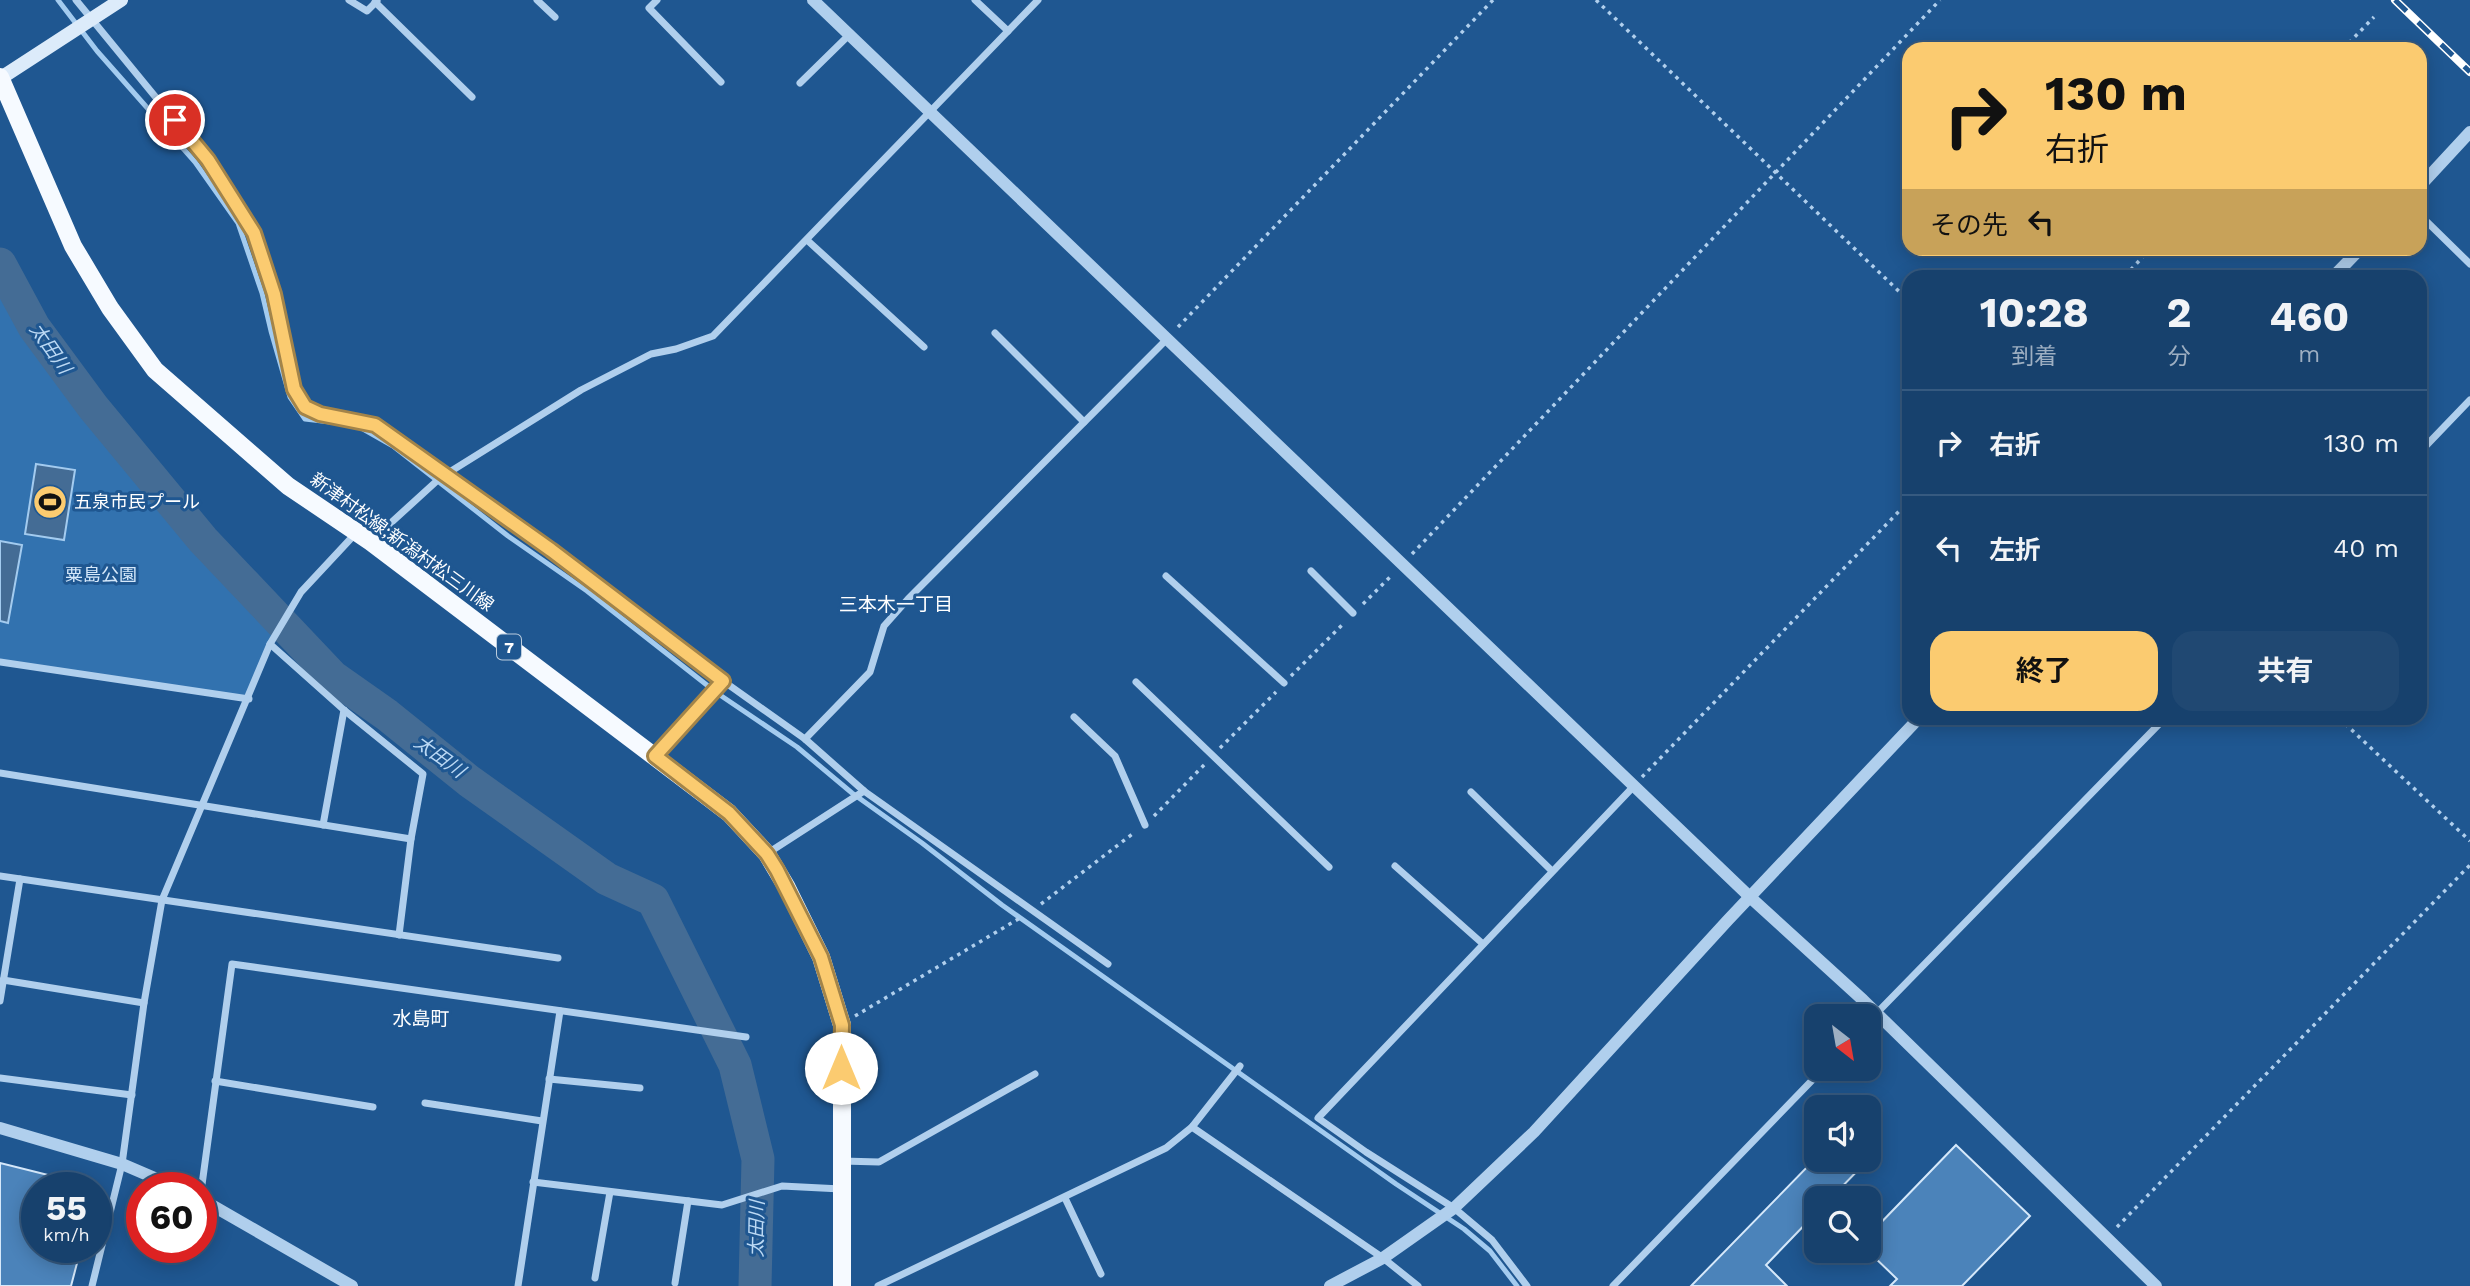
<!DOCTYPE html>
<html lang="ja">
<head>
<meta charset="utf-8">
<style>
	body { margin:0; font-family:"Work Sans","Noto Sans JP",sans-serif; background:#204872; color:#f1f3f6; height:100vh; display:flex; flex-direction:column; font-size:26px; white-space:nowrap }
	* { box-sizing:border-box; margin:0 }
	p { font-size:23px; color:#9eafc2 }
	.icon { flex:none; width:38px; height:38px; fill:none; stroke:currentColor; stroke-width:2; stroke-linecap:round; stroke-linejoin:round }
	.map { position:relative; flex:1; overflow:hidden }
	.panel { position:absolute; left:1902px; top:270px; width:525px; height:455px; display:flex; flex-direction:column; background:#17416d; border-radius:21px; box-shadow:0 4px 18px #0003,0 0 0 2px #365a80 }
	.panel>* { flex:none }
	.hud { position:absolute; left:1902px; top:42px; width:525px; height:214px; border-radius:21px; box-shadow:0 4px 18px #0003,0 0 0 2px #365a80; background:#fbcb70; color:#111; overflow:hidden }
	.needle { width:46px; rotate:149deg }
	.controls { position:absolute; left:1804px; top:1004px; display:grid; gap:14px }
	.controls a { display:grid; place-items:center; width:77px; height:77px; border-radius:14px; background:#17416d; box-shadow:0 4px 18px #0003,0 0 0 2px #365a80; font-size:35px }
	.speed { position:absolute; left:21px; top:1172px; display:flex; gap:14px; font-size:35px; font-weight:700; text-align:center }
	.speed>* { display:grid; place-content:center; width:91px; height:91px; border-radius:50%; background:#17416d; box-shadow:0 4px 18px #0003,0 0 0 2px #365a80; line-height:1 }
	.speed small { font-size:18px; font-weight:400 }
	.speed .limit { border:10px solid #d22; background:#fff; color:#111 }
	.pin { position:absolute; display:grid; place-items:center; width:60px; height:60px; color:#fff; margin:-30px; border:4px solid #fff; border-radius:50%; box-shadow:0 2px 7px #0007 }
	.me { position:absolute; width:77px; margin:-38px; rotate:0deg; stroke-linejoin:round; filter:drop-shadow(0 0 5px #0008) }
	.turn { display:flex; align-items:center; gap:24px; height:147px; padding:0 28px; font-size:32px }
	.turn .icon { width:91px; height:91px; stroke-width:2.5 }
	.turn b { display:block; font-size:49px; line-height:60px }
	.then { display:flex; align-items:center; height:66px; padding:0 28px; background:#0003; gap:14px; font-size:26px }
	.eta { display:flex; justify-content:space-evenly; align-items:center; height:119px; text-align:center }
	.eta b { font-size:42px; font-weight:700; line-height:49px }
	.button { display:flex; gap:14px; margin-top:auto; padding:14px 28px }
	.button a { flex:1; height:80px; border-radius:21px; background:#fbcb70; color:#111; font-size:28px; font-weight:700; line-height:80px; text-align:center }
	.button a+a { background:#204872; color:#f1f3f6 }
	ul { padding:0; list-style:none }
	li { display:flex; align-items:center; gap:21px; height:105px; padding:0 28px; border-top:2px solid #365a80 }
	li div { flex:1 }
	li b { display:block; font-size:26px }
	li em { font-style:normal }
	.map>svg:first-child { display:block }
</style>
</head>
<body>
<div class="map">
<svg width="2470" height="1286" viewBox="0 0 2470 1286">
	<rect width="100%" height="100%" fill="#1f5791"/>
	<path fill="#3272af" d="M0 264 34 327 93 407 203 540 249 588 280 628 249 699 0 662Z"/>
	<g fill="#446c95" stroke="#a3cbef" stroke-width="2">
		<path d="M36 464 75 470 64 540 25 534Z"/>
		<path d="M0 541 22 545 8 623 0 621Z"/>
	</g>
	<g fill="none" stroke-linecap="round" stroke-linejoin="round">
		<path stroke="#a3cbef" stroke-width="5" d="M58 0 97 51 195 162 238 223 262 293 271 331 290 397 305 419 356 425 393 446 508 536 587 591 717 693 797 747 852 793 922 843 1002 905 1396 1184 1464 1229 1490 1251 1517 1286"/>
		<path stroke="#446c95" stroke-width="33" d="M0 264 34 327 93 407 203 540 333 677 387 715 469 781 607 879 653 900 735 1065 758 1159 755 1286"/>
	</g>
	<g fill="#4b83ba" stroke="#d5e8fa" stroke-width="2">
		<path d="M1956 1145 2030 1216 1962 1286H1890L1897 1279 1869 1252V1235Z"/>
		<path d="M1814 1160H1829L1836 1167 1843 1160H1868L1830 1199H1816V1213L1766 1265 1787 1286H1691Z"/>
		<path d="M0 1163 80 1183 79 1188H37V1248H81L71 1286H0Z"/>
	</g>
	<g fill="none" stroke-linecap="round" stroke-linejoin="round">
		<g stroke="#b0cfed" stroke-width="3.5" stroke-dasharray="3.5 5" stroke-linecap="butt">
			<path d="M1596 0 1909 301"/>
			<path d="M2343 49 2374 17"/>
			<path d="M2125 276 2151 248"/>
			<path d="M1178 327 1493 0"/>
			<path d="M1412 554 1940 0"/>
			<path d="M1363 604 1392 575"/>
			<path d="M1291 676 1345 622"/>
			<path d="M2339 718 2470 841"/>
			<path d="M1220 748 1276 692"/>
			<path d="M1642 777 1909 501"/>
			<path d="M1154 816 1205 764"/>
			<path d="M1041 904 1135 832"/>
			<path d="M855 1016 1020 918"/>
			<path d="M2117 1227 2470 865"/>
		</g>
		<g stroke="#b0cfed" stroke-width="7">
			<path d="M76 0 208 161 254 233 274 294 294 389 305 407 320 414 375 425 550 549 719 678 805 739 864 791 1108 964"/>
			<path d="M349 0 367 11 377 1"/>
			<path d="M537 0 555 17"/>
			<path d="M657 0 649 8 721 82"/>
			<path d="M975 0 1008 31"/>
			<path d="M375 2 472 97"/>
			<path d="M800 83 849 35"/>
			<path d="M2420 215 2470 264"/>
			<path d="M807 240 924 347"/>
			<path d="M995 333 1084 422"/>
			<path d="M2420 452 2470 400"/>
			<path d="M371 541 440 478 581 390 651 354 676 349 713 336 1038 0"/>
			<path d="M1311 571 1353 613"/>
			<path d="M1166 576 1284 683"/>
			<path d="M270 644 344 710 423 774 411 839 399 935"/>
			<path d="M0 662 249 699"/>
			<path d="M1136 682 1329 867"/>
			<path d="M1074 717 1115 756 1145 825"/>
			<path d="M805 739 870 672 884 626 908 599 1167 339"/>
			<path d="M655 755 723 681"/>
			<path d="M0 773 411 839"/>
			<path d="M1471 792 1552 871"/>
			<path d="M323 825 344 710"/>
			<path d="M768 853 864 791"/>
			<path d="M1395 866 1483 944"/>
			<path d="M0 876 558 958"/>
			<path d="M3 980 144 1003"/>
			<path d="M0 1001 20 879"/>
			<path d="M1869 1021 2165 718"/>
			<path d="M0 1078 132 1095"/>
			<path d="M549 1079 640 1088"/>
			<path d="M215 1081 373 1107"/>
			<path d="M425 1103 542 1121"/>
			<path d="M1192 1127 1383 1258 1418 1286"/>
			<path d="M842 1161 879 1162 1035 1074"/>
			<path d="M533 1182 722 1205 782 1186 841 1189"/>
			<path d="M201 1192 232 964 746 1037"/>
			<path d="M1065 1198 1101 1274"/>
			<path d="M595 1278 610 1192"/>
			<path d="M675 1283 688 1201"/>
			<path d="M92 1286 122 1164 144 1003 162 900 270 644 301 592 356 533"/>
			<path d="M518 1286 560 1011"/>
			<path d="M878 1286 1166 1148 1192 1127 1240 1066"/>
			<path d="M1527 1286 1492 1240 1454 1208 1366 1152 1318 1118 1634 786"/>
			<path d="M1613 1286 1823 1069"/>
		</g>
		<g stroke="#b0cfed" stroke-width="12">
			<path d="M813 0 1751 898 1863 1000 2156 1286"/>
			<path d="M2420 186 2470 132"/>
			<path d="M2334 276 2361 248"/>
			<path d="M0 1128 122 1164 178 1188"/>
			<path d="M201 1199 352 1286"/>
			<path d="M1330 1286 1383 1258 1454 1208 1534 1132 1728 920 1919 718"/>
		</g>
		<path stroke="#dcebfa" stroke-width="14" d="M1 78 121 0"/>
		<path stroke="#f6faff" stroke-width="18" d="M0 77 73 246 110 308 155 370 288 486 371 542 729 813 767 854 786 886 821 957 842 1025V1286"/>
		<g stroke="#fff" stroke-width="8">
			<path id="rail" d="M2395 0 2470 72"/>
		</g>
		<use href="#rail" stroke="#1f5791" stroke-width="5" stroke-dasharray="16" stroke-linecap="butt"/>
	</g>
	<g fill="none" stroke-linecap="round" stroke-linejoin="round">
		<g stroke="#a38449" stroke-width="18">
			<path id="route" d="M175 120 208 160 254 233 274 294 294 389 305 407 320 414 375 425 551 550 723 681 655 756 729 813 767 854 777 870 821 957 842 1025 841 1068"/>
		</g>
		<use href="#route" stroke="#fbcb70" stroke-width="12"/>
	</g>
	<defs>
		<g id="stadium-disc" transform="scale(1.75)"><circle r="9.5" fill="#fbcb70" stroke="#1f5791"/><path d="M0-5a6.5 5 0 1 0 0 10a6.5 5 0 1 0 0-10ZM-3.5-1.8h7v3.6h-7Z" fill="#111"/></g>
	</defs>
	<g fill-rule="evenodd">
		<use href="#stadium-disc" x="50" y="502"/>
	</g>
	<g text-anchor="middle" stroke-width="6" stroke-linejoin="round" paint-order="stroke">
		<rect fill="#1f5791" stroke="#bccdde" stroke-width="2" x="497" y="634.5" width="24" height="25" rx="5"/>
		<g font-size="16" font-weight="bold" fill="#fff">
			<text x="509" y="653">7</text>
		</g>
		<g font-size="18" fill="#fff" stroke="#1f5791" text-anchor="start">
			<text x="74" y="508">五泉市民プール</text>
		</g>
		<g font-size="18" fill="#fff" stroke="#1f5791">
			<text transform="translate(402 542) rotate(36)" y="6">新津村松線;新潟村松三川線</text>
		</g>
		<g font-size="18" fill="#d5e8fa" stroke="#1f5791">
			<text x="101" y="581">粟島公園</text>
		</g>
		<g font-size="19" font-style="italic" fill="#bcd9f4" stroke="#1f5791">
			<text transform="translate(51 348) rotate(55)" y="7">太田川</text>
			<text transform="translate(440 756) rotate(36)" y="7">太田川</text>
			<text transform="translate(756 1229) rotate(-89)" y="7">太田川</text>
		</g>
		<g font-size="19" fill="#fff" stroke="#1f5791">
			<text x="896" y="611">三本木一丁目</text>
			<text x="421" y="1025">水島町</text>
		</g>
	</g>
</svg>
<div class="controls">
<a><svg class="needle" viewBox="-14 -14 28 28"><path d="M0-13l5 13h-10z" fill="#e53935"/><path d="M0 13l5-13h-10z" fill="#9eafc2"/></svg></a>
<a><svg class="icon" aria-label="sound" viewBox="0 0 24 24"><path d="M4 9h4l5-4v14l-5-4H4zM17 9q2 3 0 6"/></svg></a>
<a><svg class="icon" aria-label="search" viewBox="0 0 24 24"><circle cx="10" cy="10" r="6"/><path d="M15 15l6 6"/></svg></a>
</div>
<div class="speed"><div>55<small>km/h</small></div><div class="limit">60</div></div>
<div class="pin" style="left:175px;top:120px;background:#d93025"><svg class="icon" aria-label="arrive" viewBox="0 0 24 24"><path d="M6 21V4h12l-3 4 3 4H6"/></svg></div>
<svg class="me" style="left:841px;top:1068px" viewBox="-20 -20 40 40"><circle r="19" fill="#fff"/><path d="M0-13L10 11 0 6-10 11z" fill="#fbcb70"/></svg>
<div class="hud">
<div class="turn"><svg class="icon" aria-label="right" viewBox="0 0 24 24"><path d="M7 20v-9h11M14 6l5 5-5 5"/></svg><div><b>130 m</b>右折</div></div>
<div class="then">その先<svg class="icon" aria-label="left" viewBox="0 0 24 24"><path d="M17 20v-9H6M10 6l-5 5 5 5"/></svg></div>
</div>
<section class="panel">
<div class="eta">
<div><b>10:28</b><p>到着</p></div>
<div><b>2</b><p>分</p></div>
<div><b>460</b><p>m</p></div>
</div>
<ul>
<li><svg class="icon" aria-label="right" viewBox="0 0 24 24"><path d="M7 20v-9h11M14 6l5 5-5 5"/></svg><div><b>右折</b></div><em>130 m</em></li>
<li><svg class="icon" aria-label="left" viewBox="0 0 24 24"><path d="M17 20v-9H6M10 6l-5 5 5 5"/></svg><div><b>左折</b></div><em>40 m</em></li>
</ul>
<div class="button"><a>終了</a><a>共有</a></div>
</section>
</div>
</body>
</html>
